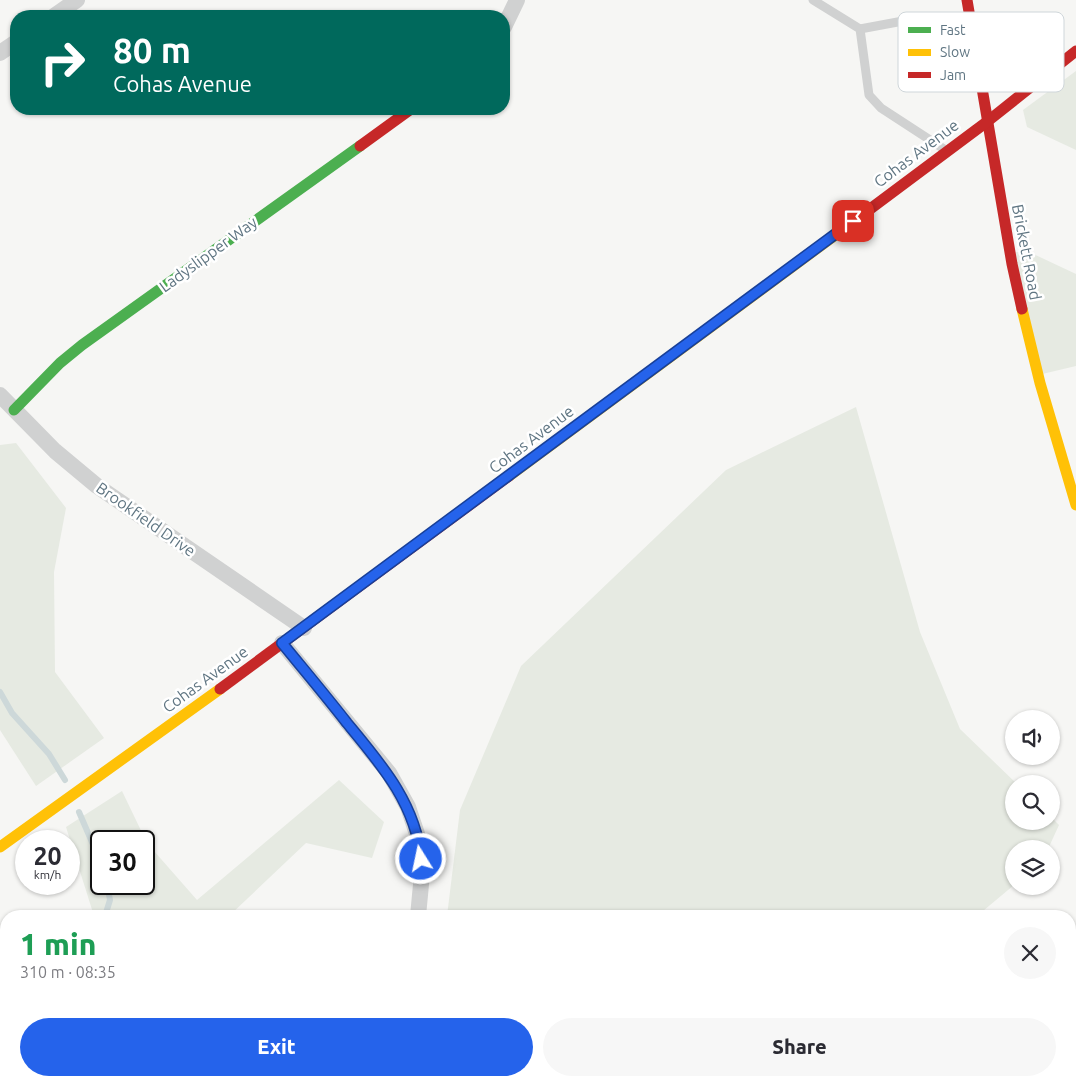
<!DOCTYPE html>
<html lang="en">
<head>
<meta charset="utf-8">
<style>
	body { margin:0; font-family:Ubuntu,sans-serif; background:#f7f7f7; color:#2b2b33; height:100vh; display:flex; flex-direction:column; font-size:19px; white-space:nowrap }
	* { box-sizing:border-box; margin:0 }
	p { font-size:16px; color:#7c7c81 }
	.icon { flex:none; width:28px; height:28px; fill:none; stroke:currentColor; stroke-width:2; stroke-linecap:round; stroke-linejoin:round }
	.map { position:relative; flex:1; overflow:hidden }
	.side { position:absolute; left:0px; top:910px; width:1076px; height:176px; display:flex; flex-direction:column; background:#fff; border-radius:20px 20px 0 0; box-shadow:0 1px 4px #0004 }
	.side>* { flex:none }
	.guide { position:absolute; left:10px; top:10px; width:500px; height:105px; border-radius:20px; box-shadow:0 1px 4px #0004; background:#00695c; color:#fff; overflow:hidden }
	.buttons { position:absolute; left:1005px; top:710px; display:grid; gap:10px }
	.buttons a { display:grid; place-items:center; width:55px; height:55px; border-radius:50%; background:#fff; box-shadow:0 1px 4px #0004; font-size:25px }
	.speed { position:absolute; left:15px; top:830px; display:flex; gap:10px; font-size:25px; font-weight:700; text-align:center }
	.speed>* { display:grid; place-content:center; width:65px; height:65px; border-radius:50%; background:#fff; box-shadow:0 1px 4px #0004; line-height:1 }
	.speed small { font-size:12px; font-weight:400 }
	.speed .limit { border:2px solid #111; border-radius:8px; background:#fff; color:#111 }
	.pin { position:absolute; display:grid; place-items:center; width:42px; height:42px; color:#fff; margin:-21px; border-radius:10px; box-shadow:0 2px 8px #0006 }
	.me { position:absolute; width:55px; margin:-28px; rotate:350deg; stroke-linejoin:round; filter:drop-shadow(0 0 4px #0008) }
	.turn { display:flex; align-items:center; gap:18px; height:105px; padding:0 20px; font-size:22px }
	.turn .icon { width:65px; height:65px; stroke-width:2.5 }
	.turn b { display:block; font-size:35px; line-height:42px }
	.round { display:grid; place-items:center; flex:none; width:52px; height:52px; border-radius:26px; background:#f7f7f7 }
	.overview { display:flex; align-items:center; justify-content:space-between; height:85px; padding:0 20px }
	h1 { font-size:30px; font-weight:800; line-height:38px; color:#1e9e55 }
	.action { display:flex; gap:10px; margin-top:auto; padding:10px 20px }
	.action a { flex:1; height:58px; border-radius:30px; background:#2563eb; color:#fff; font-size:20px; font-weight:800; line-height:58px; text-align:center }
	.action a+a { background:#f7f7f7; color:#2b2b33 }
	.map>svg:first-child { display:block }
</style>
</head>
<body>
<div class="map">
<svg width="1076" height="1086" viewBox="0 0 1076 1086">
	<rect width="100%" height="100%" fill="#f6f6f4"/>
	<g fill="#e6eae2" fill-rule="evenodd">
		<path d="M1076 71V150L1027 127 1023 110Z"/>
		<path d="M1027 251 1076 274V366L1038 375 1010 253Z"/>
		<path d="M856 407 920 632 960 729 1017 784H1014V821H1051V817L1059 825 1048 849H1014V885L977 916H447L460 810 521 666 726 470Z"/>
		<path d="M16 443 66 508 54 572 55 672 104 738 36 786 0 730V445Z"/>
		<path d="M339 780 384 822 372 858 306 843 229 916H94L66 827 122 791 147 843 197 900ZM144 841V884H101V841Z"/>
		<path d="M1070 1034 1076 1036V1086H703L700 1080H1070Z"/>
		<path d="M57 1080H149L154 1086H60Z"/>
	</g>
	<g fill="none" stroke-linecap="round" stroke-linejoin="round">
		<g stroke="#cdd8d9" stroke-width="6">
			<path d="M0 692 12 713 49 754 65 780"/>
			<path d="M79 812 101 863"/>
			<path d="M105 916 110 900 107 884"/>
			<path d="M74 1080 78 1086"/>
		</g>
	</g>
	<path fill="#d0d2d2" d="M6 929V957L4 958 6 962V973L0 977V932Z"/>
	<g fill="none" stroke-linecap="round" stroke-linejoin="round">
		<g stroke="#d0d1d1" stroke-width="9">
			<path d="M813 0 860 29 869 95 881 108 947 151"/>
			<path d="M860 29 903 21 937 29 973 45"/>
		</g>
		<g stroke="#d0d1d1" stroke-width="16">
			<path d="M54 16 77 0"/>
			<path d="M504 27 517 0"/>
			<path d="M0 53 16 42"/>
			<path d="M0 395 55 451 97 486 304 628"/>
			<path d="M282 643 389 773 408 807 420 843 422 874 418 916"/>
			<path d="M414 1080 416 1086"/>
		</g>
		<path stroke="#4caf50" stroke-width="11" d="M14 410 60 363 82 345 360 146"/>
		<g stroke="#ffc107" stroke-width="11">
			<path d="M1022 309 1040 383 1076 505"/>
			<path d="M509 476 842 230"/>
			<path d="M0 847 220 689"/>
		</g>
		<g stroke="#c62828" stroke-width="11">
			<path d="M967 0 1012 264 1022 309"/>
			<path d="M360 146 411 109"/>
			<path d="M842 230 988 121 1076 51"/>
			<path d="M220 689 509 476"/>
		</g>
	</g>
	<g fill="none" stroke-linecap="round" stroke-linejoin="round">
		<g stroke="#184099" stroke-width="12">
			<path id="route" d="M421 859C416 804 381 764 347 723 326 696 304 670 282 643L853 221"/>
		</g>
		<use href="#route" stroke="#2563eb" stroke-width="9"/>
	</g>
	<g text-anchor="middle" stroke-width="5" stroke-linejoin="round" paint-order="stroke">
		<g font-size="16" fill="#5f7582" stroke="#fff">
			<text transform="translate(916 153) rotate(-37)" y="6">Cohas Avenue</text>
			<text transform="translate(1027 252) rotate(79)" y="6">Brickett Road</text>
			<text transform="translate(208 254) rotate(-36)" y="6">Ladyslipper Way</text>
			<text transform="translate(531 439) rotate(-37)" y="6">Cohas Avenue</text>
			<text transform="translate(146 519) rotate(35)" y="6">Brookfield Drive</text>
			<text transform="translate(205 679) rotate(-36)" y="6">Cohas Avenue</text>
		</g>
	</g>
	<rect x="898" y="12" width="166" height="80" rx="8" fill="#fff" stroke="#cfd6da" stroke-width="1"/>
	<rect x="908" y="27" width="23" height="6" fill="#4caf50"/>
	<rect x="908" y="49" width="23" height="7" fill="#ffc107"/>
	<rect x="908" y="72" width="23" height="6" fill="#c62828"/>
	<g font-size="14" fill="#5f7582">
		<text x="940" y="35">Fast</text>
		<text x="940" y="57">Slow</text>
		<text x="940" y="80">Jam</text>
	</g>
</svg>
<div class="buttons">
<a><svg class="icon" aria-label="sound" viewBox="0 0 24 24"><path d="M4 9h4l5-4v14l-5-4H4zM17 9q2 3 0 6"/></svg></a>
<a><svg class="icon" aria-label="search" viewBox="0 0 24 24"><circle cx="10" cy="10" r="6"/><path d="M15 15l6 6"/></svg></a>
<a><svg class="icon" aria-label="layers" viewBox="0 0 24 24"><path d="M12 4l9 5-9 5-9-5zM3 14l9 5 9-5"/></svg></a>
</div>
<div class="speed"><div>20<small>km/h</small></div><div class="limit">30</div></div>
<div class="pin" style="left:853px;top:221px;background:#d93025"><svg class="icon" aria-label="arrive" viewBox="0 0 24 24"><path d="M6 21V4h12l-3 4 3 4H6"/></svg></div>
<svg class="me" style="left:421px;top:859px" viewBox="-20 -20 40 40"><circle r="17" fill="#2563eb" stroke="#fff" stroke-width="3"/><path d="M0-11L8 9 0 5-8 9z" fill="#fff"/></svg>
<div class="guide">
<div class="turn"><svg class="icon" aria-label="right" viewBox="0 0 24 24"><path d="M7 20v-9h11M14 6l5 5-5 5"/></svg><div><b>80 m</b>Cohas Avenue</div></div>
</div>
<section class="side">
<div class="overview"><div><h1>1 min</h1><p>310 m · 08:35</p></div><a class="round"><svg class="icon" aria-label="close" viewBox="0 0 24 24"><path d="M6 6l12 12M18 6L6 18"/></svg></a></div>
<div class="action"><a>Exit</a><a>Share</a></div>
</section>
</div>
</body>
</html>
